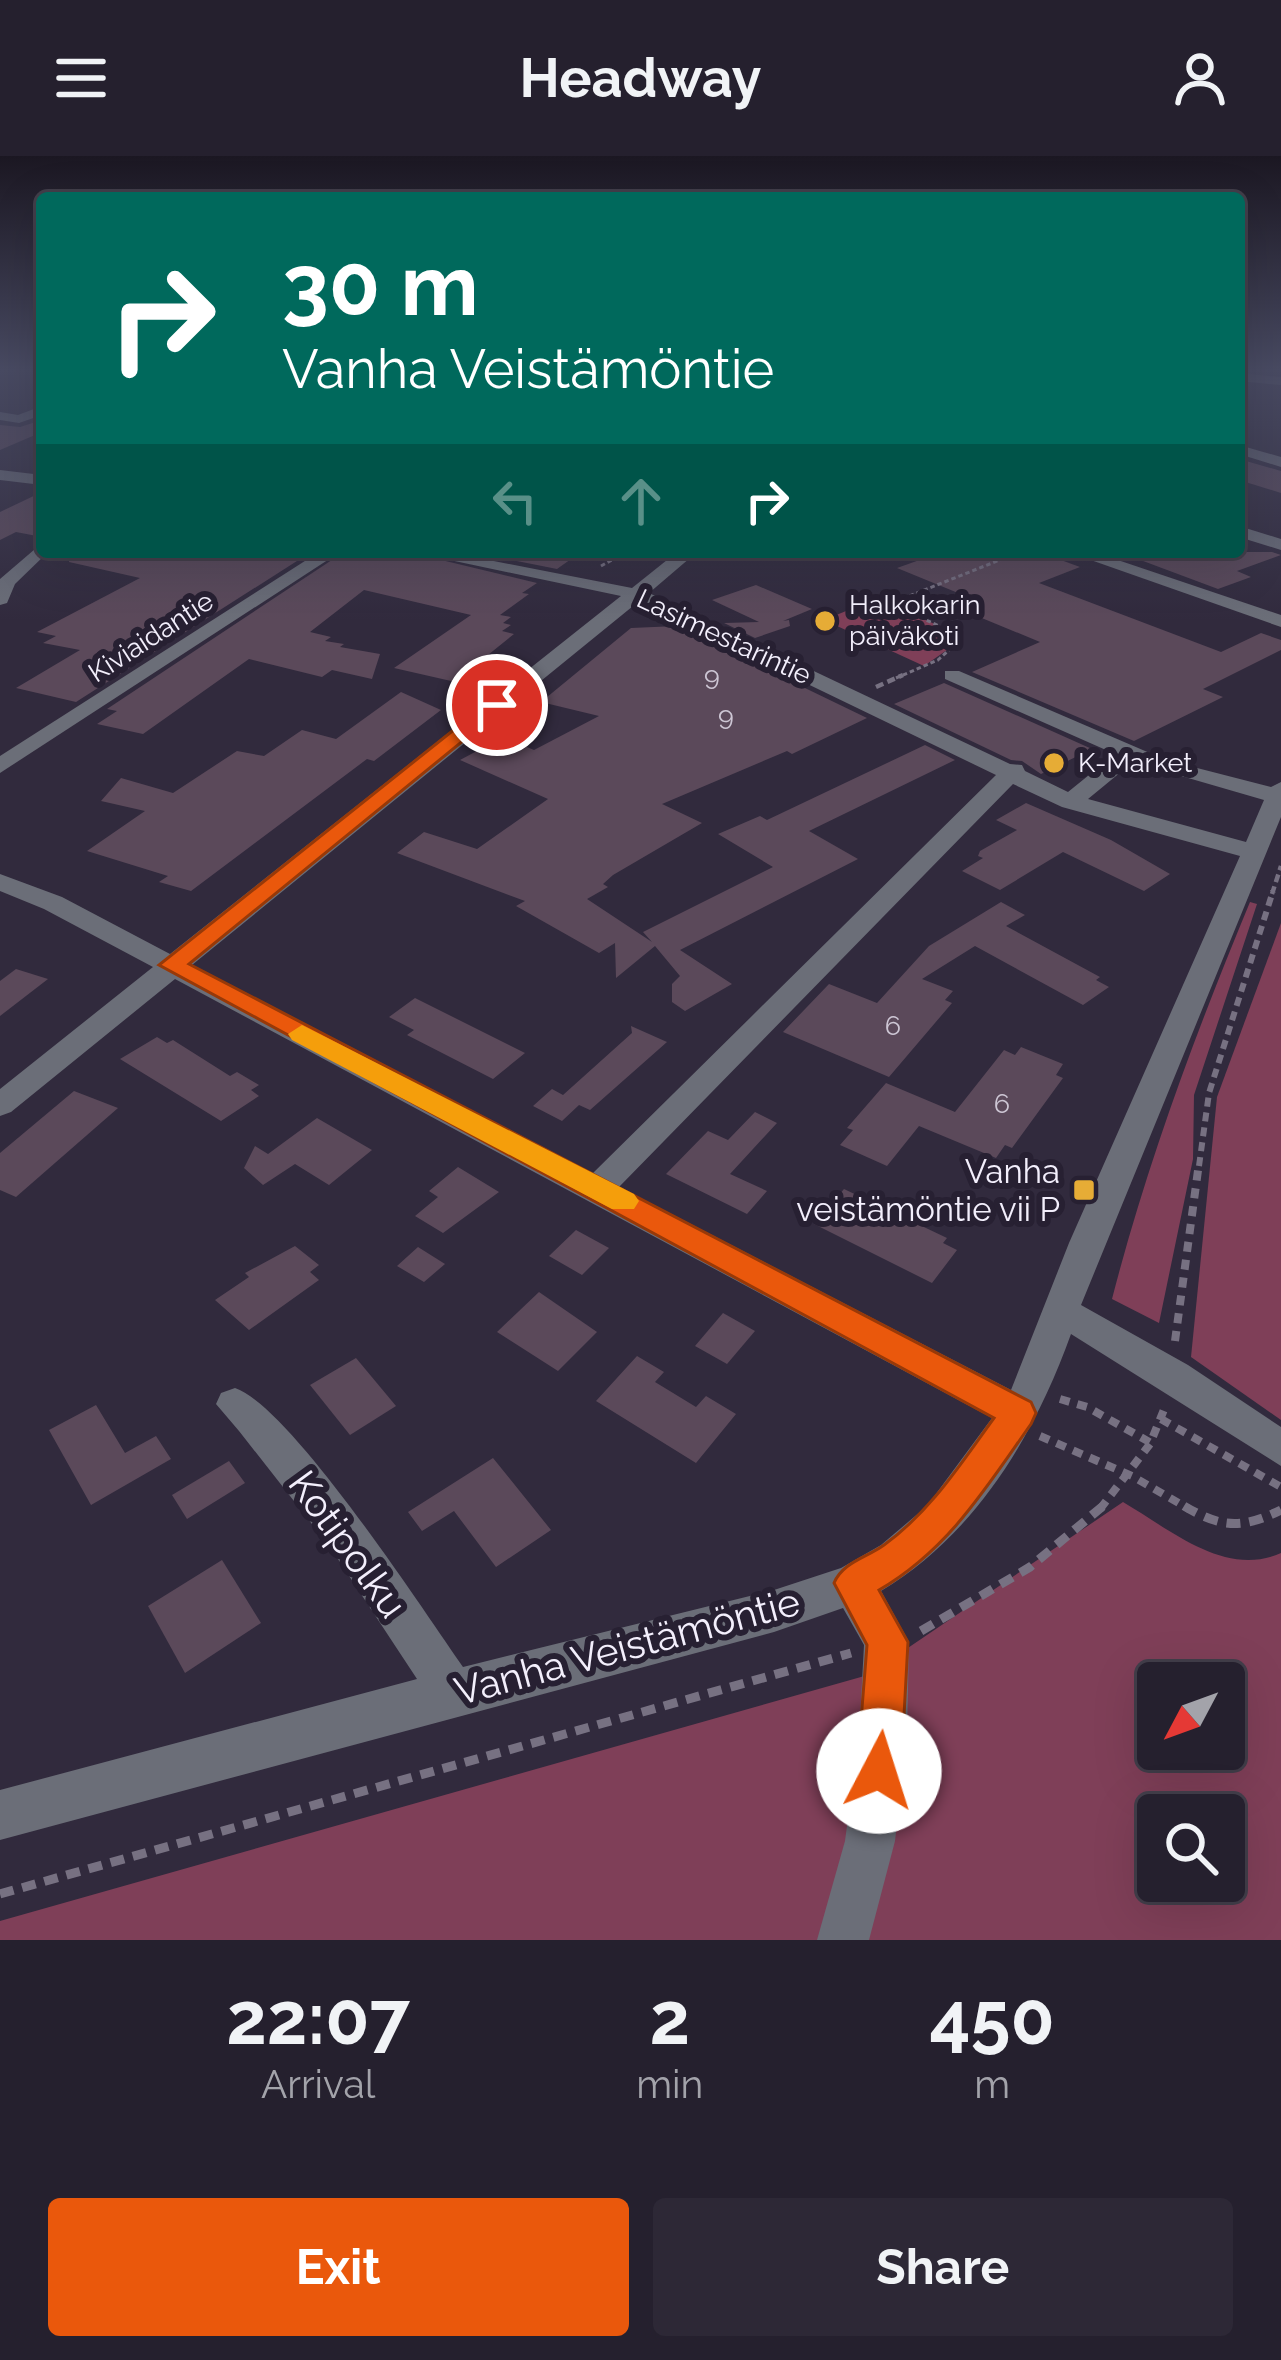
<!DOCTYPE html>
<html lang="en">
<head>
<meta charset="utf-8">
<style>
	body { margin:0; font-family:Raleway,sans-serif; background:#2d2836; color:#f1f3f6; height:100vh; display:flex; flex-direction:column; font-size:45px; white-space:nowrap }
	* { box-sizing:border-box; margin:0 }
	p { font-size:39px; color:#a3a3aa }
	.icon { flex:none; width:66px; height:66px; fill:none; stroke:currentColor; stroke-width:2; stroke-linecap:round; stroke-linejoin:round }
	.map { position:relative; height:1784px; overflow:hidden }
	.sheet { display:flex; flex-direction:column; background:#25202e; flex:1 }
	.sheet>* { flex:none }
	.guide { position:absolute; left:36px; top:36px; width:1209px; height:366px; border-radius:12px; box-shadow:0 12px 48px #0002,0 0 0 3px #423e4a; background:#00695c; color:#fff; overflow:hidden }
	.needle { width:78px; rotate:229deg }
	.tools { position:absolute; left:1137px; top:1506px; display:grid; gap:24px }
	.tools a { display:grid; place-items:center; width:108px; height:108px; border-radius:12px; background:#25202e; box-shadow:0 12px 48px #0002,0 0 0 3px #423e4a; font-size:60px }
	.pin { position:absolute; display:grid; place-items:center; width:102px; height:102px; color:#fff; margin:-51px; border:6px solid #fff; border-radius:50%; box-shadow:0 3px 12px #0007 }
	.me { position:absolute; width:132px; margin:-66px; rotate:5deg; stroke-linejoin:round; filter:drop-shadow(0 0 9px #0008) }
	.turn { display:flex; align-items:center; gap:42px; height:252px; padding:0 48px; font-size:54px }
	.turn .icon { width:156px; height:156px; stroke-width:2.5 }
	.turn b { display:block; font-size:84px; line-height:102px }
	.lanes { display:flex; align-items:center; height:114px; padding:0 48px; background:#0003; justify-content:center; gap:60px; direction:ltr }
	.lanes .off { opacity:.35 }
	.eta { display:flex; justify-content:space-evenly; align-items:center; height:204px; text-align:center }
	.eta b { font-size:72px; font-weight:700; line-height:84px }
	.cta { display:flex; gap:24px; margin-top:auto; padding:24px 48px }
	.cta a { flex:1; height:138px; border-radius:12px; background:#ea580c; color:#fff; font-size:48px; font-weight:700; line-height:138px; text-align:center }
	.cta a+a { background:#2d2836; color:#f1f3f6 }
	header { display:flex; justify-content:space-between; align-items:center; height:156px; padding:0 48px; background:#25202e; font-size:54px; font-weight:700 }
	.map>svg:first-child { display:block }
</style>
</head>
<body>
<header><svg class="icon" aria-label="menu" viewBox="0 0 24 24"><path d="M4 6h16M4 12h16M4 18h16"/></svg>Headway<svg class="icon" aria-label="person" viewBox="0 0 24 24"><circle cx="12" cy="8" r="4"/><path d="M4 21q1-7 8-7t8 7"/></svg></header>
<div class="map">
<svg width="1281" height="1784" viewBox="0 0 1281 1784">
	<rect width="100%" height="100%" fill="#312a3d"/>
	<g fill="#7f3f58" fill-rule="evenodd">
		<path d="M878 442 939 470 957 487 924 510 824 464Z"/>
		<path d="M1250 746 1257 748 1194 939 1193 1003 1159 1167 1112 1143C1147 1007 1196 876 1250 746Z"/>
		<path d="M1281 767V1264L1191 1201 1217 941Z"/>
		<path d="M1123 1346C1171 1374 1225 1422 1281 1397V1784H0V1765L868 1519ZM1158 1527H1224V1593H1158ZM1158 1659H1224V1725H1158Z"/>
	</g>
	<g fill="#5b495a">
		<path d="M42 264V276L0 294V269L20 271Z"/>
		<path d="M1239 303 1281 315V337L1239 324Z"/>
		<path d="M42 336V381L16 376 0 384V356Z"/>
		<path d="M70 396H311L76 546 16 532 80 494 43 487 56 480 37 476 140 422 69 406Z"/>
		<path d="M344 396 406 405 408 396 537 427 522 437 529 438 500 459 511 461 503 467 511 469 502 475 514 478 483 503 502 508 473 530 394 512 471 459 364 434 310 476 331 481 325 485 344 488 340 491 380 498 372 523 332 514 322 521 249 503 143 578 97 568 117 555 107 553Z"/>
		<path d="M471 396H581L557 413Z"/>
		<path d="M942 396H1039L1080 411 1039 427 1221 496 1261 477 1281 484V494L1203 533 1223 541 1134 585 972 516 1040 486 943 446 963 439 897 412Z"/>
		<path d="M1119 396H1272L1281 399 1237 415 1251 421 1218 433Z"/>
		<path d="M756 429 812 453 783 465 789 464 790 470 755 482 724 467 759 466 712 444Z"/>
		<path d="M677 470 867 562 792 598 787 595 662 648 702 667 613 719 603 728 608 731 587 743 652 786 643 776 773 711 718 678 760 660 767 664 925 589 955 604 809 675 858 703 680 794 732 828 685 855 672 846V828L680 820 655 790 616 822 615 787 599 797 516 750 525 745 397 697 424 676 477 693 548 643 460 604 503 581 534 594 599 560 541 546 631 472Z"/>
		<path d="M944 527 1092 593 1041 618 1022 605 1011 604 894 548Z"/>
		<path d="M401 536 441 554 374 605 367 603 191 735 159 726 168 720 87 695 145 655 101 645 121 622 173 637 237 595 264 600 302 574 336 583Z"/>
		<path d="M1026 647 1111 684 1170 718 1144 735 1063 696 1000 734 962 715 983 702 978 700 980 695 1017 674 996 664Z"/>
		<path d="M1001 746 1025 759 1006 770 1100 821 1096 824 1109 831 1083 849 975 790 922 823 953 835 945 844 952 847 889 921 783 876 829 828 877 847 929 790Z"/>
		<path d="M16 813 48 823 0 860V825Z"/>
		<path d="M415 842 525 897 493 923 407 879 414 874 389 861Z"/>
		<path d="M631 870 667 886 590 954 579 949 562 965 533 950 552 933 563 939 632 877Z"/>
		<path d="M157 881 167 887 173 884 230 920 237 916 259 929 251 934 259 940 221 965 120 903Z"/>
		<path d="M1021 891 1063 908 1056 919 1063 922 1012 992 1005 989 996 1002 919 970 887 1010 840 989 853 974 847 972 886 927 955 956 1004 894 1015 899Z"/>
		<path d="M74 935 118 952 16 1041 0 1034V997Z"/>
		<path d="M755 956 777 967 730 1018 767 1035 747 1058 666 1018 708 975 728 984Z"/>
		<path d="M317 962 372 994 329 1029 295 1008 263 1029 244 1012 255 990 268 998Z"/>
		<path d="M458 1011 499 1036 443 1077 415 1060 438 1041 429 1035Z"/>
		<path d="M844 1033 947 1082 943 1087 957 1094 932 1127 814 1068Z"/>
		<path d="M576 1074 609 1092 582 1119 549 1100Z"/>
		<path d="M295 1090 319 1109 310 1116 319 1124 249 1174 215 1144 249 1121 245 1117Z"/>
		<path d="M418 1091 445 1108 424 1126 397 1110Z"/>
		<path d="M539 1136 597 1176 558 1215 497 1176Z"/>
		<path d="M723 1157 755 1175 727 1208 695 1190Z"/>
		<path d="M637 1200 664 1216 655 1226 696 1251 706 1240 736 1258 696 1307 596 1245Z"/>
		<path d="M356 1202 396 1250 350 1279 310 1229Z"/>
		<path d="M96 1249 125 1297 156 1280 171 1303 91 1349 49 1274Z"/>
		<path d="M493 1302 551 1374 496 1411 454 1355 422 1375 408 1356Z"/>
		<path d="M229 1305 245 1327 187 1363 172 1339Z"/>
		<path d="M222 1404 261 1467 185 1517 148 1450Z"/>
	</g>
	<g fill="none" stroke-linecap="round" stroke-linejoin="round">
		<g stroke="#777182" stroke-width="3" stroke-dasharray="4.5 3" stroke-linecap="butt">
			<path d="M601 410 626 396"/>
			<path d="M896 522 938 504 957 487 939 470 902 453 899 444 1020 396"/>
		</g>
		<g stroke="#777182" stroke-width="4.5" stroke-dasharray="8 4.5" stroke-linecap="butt">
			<path d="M876 531 903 519"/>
			<path d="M1272 738 1281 710"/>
		</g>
		<path stroke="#777182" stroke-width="6" stroke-dasharray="9 6" stroke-linecap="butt" d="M1199 1010 1209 937 1273 735"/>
		<g stroke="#777182" stroke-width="8" stroke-dasharray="10 8" stroke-linecap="butt">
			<path d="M1175 1185 1199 1007"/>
			<path d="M1060 1243 1087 1251 1153 1288"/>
			<path d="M1161 1263 1281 1331"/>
			<path d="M1040 1280 1132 1320 1189 1353"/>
			<path d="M1100 1353 1150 1288 1165 1251"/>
		</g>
		<g stroke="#777182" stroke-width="9" stroke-dasharray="14 9" stroke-linecap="butt">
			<path d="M1184 1350C1221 1372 1242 1373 1281 1354"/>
			<path d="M921 1475 1030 1411 1103 1350"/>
			<path d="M0 1738 851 1497"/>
		</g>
		<g fill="#6b6e78" fill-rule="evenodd">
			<path d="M1239 217 1281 221V229L1239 225Z"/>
			<path d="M42 250V259L19 267 0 264V256L18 259Z"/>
			<path d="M1239 289 1281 301V311L1239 298Z"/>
			<path d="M0 314 42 319V329L0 324Z"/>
			<path d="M1239 370 1281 383V394L1239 381Z"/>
			<path d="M42 387V396H48L15 428 7 447 0 449V423Z"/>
			<path d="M319 396H340L0 617V600Z"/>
			<path d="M412 396H448L632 432 677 396H697L649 437 1010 608 1022 609 1025 615 1068 636 1115 598 945 523V515H959L1166 604 1271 631 1281 626V661L1081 1149 1188 1209 1281 1271V1310L1071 1178C1035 1279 975 1379 881 1435L909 1486 907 1580 895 1685 869 1784H817L845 1685 859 1580 864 1489 843 1452 774 1476 0 1684V1634L417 1523 330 1391 239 1275 216 1248 221 1237 235 1232C291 1251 423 1454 463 1511L774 1434 841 1412 881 1389 927 1350 992 1262 175 823 11 956 0 960V933L153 811 44 753 0 735V718L62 741 170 798 621 440ZM638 446 996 619 593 1017 192 809ZM1133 606 1264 644 1246 686 1088 643ZM1013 628 1062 651 1240 700 1069 1087 1011 1234 619 1031Z"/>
			<path d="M1068 396H1094L1281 459V471Z"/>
		</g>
	</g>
	<linearGradient id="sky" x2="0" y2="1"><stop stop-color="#1b1722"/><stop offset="0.46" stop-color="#484a62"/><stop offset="1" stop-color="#484a62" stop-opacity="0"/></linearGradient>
	<rect width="1281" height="464" fill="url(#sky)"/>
	<path fill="#ea580c" stroke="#983908" stroke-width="3" d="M490 545 507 549 189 808 1031 1246 1036 1257 1031 1268C986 1332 948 1394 879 1434L908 1486 901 1615 894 1630 879 1637 863 1630 857 1615 867 1489 834 1427C843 1406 866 1402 884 1389 931 1355 961 1307 994 1262L159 809Z"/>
	<path fill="#f59e0b" d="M302 869 634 1038 639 1045 634 1053H612L292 884 288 878Z"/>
	<g fill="#e6ac36" stroke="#272032" stroke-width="4.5">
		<circle cx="825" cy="465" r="12"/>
		<circle cx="1054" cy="607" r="12"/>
		<rect x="1072" y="1022" width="24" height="24" rx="6"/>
	</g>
	<g text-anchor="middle" stroke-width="12" stroke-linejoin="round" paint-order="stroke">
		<g font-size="27" fill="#f3effc" stroke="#272032" text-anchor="start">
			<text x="849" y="458">Halkokarin<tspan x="849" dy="31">päiväkoti</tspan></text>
			<text x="1078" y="616">K-Market</text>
		</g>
		<g font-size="27" fill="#f3effc" stroke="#272032">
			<text transform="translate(151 481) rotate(-33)" y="9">Kiviaidantie</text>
			<text transform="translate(724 481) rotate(25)" y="9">Lasimestarintie</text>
		</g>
		<g font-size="27" fill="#cdc6d4">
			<text x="712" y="529">9</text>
			<text x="726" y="569">9</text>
			<text x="893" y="879">6</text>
			<text x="1002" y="957">6</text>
		</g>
		<g font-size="33" fill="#f3effc" stroke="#272032" text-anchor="end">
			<text x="1060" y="1027">Vanha<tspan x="1060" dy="38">veistämöntie vii P</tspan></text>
		</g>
		<g font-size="39" fill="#f3effc" stroke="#272032">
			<text transform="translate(348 1388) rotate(54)" y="14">Kotipolku</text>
			<text transform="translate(627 1490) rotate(-15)" y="14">Vanha Veistämöntie</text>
		</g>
	</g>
</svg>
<div class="tools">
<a><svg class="needle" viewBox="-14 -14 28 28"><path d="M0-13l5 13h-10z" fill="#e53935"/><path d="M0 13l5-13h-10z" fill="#a3a3aa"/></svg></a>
<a><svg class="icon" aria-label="search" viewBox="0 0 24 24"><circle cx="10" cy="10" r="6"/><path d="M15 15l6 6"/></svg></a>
</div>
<div class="pin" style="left:497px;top:549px;background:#d93025"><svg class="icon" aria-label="arrive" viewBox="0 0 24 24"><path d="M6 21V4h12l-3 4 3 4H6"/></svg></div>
<svg class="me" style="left:879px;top:1615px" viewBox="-20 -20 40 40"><circle r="19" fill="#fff"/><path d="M0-13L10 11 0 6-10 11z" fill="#ea580c"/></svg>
<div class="guide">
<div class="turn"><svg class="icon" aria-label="right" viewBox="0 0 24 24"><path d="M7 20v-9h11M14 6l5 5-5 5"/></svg><div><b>30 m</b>Vanha Veistämöntie</div></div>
<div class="lanes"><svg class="icon off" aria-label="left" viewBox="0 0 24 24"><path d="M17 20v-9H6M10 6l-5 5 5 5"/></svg><svg class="icon off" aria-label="ahead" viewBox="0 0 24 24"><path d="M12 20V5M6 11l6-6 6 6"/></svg><svg class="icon" aria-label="right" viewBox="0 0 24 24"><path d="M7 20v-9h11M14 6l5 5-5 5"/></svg></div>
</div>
</div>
<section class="sheet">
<div class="eta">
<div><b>22:07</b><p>Arrival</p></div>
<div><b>2</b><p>min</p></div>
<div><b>450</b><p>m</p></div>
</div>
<div class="cta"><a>Exit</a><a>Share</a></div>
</section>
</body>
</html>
